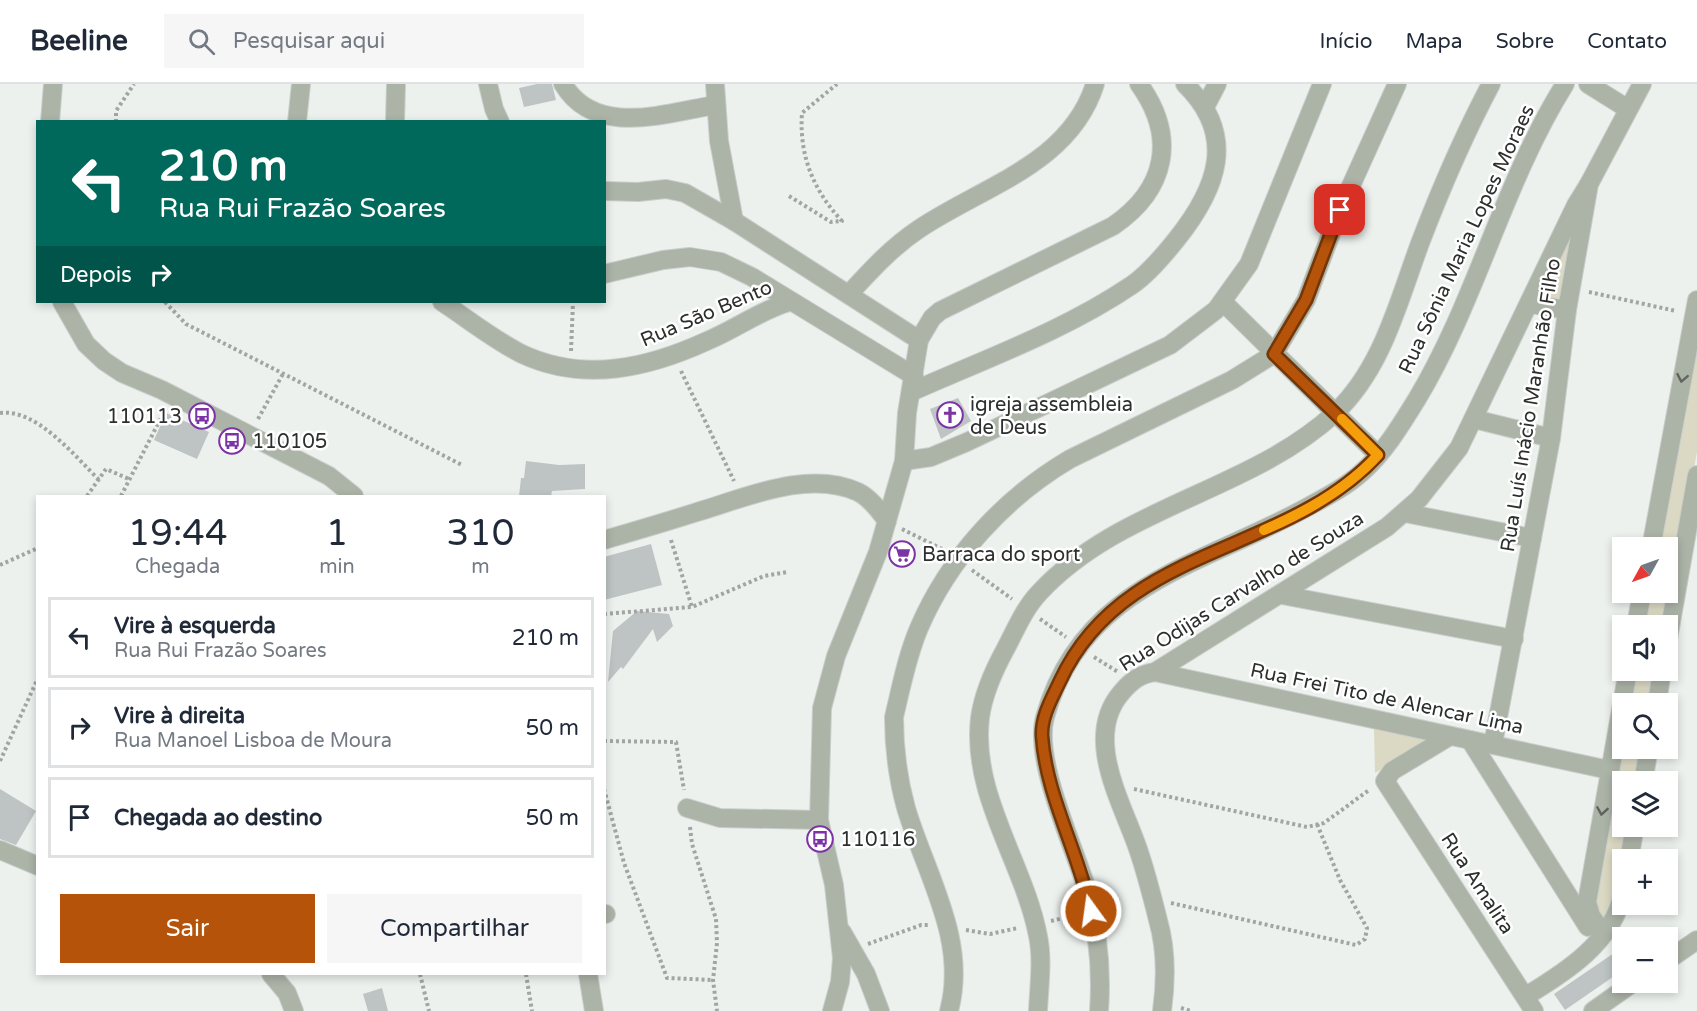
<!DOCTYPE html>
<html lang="pt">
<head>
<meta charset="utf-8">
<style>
	body { margin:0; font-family:"Varela Round",sans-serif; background:#f6f6f7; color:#1f2937; height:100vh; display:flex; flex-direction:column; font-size:22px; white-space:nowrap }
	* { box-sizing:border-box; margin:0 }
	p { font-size:20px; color:#747a83 }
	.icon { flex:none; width:33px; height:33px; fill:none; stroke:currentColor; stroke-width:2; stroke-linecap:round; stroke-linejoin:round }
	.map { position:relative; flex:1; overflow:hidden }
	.sheet { position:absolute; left:36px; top:411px; width:570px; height:480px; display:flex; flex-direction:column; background:#fff; border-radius:0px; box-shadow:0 3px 9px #0003 }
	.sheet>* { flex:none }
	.hud { position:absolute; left:36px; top:36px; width:570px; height:183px; border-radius:0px; box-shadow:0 3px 9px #0003; background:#00695c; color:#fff; overflow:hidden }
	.needle { width:39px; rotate:230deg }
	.controls { position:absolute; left:1612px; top:453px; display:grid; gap:12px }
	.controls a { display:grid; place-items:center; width:66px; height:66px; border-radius:0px; background:#fff; box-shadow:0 3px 9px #0003; font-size:30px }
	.pin { position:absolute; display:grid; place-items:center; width:51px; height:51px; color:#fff; margin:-26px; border-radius:12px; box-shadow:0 3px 9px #0006 }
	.me { position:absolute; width:66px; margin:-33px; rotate:346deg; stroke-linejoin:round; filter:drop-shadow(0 0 4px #0008) }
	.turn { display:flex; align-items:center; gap:21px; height:126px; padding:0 24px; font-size:27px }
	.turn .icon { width:78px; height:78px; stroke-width:2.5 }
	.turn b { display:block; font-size:42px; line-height:51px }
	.then { display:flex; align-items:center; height:57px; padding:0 24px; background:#0003; gap:12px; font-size:22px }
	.eta { display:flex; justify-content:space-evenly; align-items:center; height:102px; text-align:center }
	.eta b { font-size:36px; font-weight:600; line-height:42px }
	.button { display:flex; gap:12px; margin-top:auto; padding:12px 24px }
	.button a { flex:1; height:69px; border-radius:0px; background:#b45309; color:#fff; font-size:24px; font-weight:600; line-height:69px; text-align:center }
	.button a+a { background:#f6f6f7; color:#1f2937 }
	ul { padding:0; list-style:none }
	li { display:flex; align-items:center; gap:18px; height:81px; margin:0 12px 9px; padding:0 12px; border:3px solid #e0e1e3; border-radius:0px }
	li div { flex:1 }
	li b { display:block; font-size:22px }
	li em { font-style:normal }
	header { display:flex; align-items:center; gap:36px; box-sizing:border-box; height:84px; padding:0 30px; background:#fff; border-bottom:2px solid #e0e1e3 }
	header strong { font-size:28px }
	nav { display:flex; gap:33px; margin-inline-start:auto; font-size:21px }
	.search { width:420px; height:54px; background:#f6f6f7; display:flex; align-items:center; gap:15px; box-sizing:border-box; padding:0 21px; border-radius:0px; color:#747a83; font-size:22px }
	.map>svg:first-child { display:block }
</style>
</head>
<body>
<header>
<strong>Beeline</strong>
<div class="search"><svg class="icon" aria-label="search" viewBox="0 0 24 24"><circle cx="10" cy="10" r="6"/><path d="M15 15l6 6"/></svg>Pesquisar aqui</div>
<nav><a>Início</a><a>Mapa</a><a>Sobre</a><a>Contato</a></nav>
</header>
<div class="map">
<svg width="1697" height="927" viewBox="0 0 1697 927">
	<rect width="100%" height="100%" fill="#ecf1ee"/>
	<g fill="#dbd9c3">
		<path d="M1579 123 1565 222 1542 210Z"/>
		<path d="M1697 245V368L1665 541 1642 542 1648 509 1668 508V464L1657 463Z"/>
		<path d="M1634 587H1657L1652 619 1628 620Z"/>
		<path d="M1374 643 1431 655 1375 689Z"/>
		<path d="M1623 664 1644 665 1638 697 1623 698V742L1629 743 1613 826 1603 835 1591 820Z"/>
	</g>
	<g fill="#bdc4c3">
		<path d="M537 0H552L556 16 524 23 519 4Z"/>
		<path d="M958 314 971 337 941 355 930 325Z"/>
		<path d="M166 329 209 348 197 375 154 356Z"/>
		<path d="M526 377 559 381 585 380V405L552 407 551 412H519L521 394H524Z"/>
		<path d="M651 460 662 501 604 516V473Z"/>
		<path d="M637 527 669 530 673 542 657 558 653 545 623 585 621 583 608 598 613 547Z"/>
		<path d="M0 705 36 727 16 761 0 755Z"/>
		<path d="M1617 867 1623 875V886L1565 926 1554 910Z"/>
		<path d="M382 904 388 927H368L363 910Z"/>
	</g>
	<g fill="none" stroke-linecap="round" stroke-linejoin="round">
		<g stroke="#c9cecb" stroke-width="20">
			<g id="minor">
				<path d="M488 0 494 25 500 38"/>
				<path d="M563 0C595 54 666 29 715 21"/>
				<path d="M715 0 719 57 734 137"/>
				<path d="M1588 0 1628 25"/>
				<path d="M1205 23 1217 0"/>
				<path d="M50 38 53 0"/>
				<path d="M297 38 301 0"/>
				<path d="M395 38 396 0"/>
				<path d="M604 107 638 108 666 105 685 109 734 137 919 256"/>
				<path d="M604 190 663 176 690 173 721 178 752 193 914 292"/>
				<path d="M849 210C871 186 892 163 919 145 983 102 1070 80 1095 0"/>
				<path d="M62 218 86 260 104 277 122 289 162 306 329 392 354 412"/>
				<path d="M442 218C468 235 494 256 522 270 584 299 648 284 707 257 736 245 759 227 789 218"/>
				<path d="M1223 218 1378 371"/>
				<path d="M1531 220 1567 226"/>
				<path d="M911 308C985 275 1064 247 1132 201 1148 190 1164 171 1176 156 1217 105 1238 52 1185 0"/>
				<path d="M1474 335 1551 354"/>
				<path d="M904 377 931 373 967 358 1170 261 1216 226 1249 180 1322 0"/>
				<path d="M1405 429 1532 454"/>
				<path d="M604 456C635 447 666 438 697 428 745 414 808 385 858 408 870 414 879 426 887 437"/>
				<path d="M1651 464 1697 216"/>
				<path d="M1282 511 1514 555"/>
				<path d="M1636 542 1642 508"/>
				<path d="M1668 555 1697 391"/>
				<path d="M1155 588 1609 686"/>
				<path d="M1657 620 1662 586"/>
				<path d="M1450 652 1392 687 1385 697 1534 927"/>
				<path d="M1470 656 1588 843"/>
				<path d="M1493 660 1551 354 1567 226 1589 100 1642 0"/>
				<path d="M1643 698 1649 664"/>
				<path d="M687 724 720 734 819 736"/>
				<path d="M0 766 38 782"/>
				<path d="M1629 776 1635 742"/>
				<path d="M604 830H606"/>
				<path d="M842 848 866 890 880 927"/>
				<path d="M1603 849 1591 832 1587 818 1628 586"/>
				<path d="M1668 876 1697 856"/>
				<path d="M271 890 287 909 294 927"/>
				<path d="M588 890 594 927"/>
				<path d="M1526 912C1566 888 1613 858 1623 809"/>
				<path d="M832 927 840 898 842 874 834 801 819 736 822 624 836 572 878 468 904 377 907 329 919 256 932 234 940 227 1113 142C1167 105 1177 53 1139 0"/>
				<path d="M949 927C968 856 926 791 906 724 898 695 894 663 894 633 901 604 907 572 919 544 949 474 1004 414 1070 375L1232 296 1274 270 1306 216 1340 126 1397 0"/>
				<path d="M1038 927C1039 903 1043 875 1038 852 1024 779 971 711 980 634 983 611 995 584 1006 564 1016 545 1024 525 1039 509 1119 422 1249 408 1335 329 1384 283 1399 214 1422 154 1442 102 1465 49 1491 0"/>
				<path d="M1099 927C1102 886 1098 846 1087 806 1074 762 1033 676 1045 633 1081 503 1198 482 1302 426 1322 415 1343 405 1361 389 1384 369 1401 341 1417 315 1477 215 1503 99 1565 0"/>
				<path d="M1162 927C1166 898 1166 864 1158 836 1152 812 1146 788 1138 765 1122 718 1083 654 1121 609 1131 597 1140 590 1155 588L1387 443 1419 415 1459 364 1576 121 1589 100"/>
				<path d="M1593 927 1634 898"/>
			</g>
		</g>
		<g stroke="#a1a5a3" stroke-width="4" stroke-dasharray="3 3" stroke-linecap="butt">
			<path d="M116 38V27L134 0"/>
			<path d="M789 112 831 138 842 137C813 106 799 71 802 29L837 0"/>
			<path d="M1589 208 1676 227"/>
			<path d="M165 218 186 240 462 381"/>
			<path d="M571 267 573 218"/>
			<path d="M681 287 734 397"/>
			<path d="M0 329C36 324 75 372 99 396"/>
			<path d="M258 335 284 288"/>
			<path d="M87 412 106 385 129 395"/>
			<path d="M121 412 164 328"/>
			<path d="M902 445 944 466"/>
			<path d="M671 456 692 523"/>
			<path d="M0 481 38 464"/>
			<path d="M972 486 1012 515"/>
			<path d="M604 530 692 523 764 492 788 488"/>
			<path d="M1040 535 1066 553"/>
			<path d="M1094 573 1118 588"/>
			<path d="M604 657 676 658 684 706"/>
			<path d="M0 677 38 594"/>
			<path d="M604 705 624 779 667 894 713 896"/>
			<path d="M1134 705 1307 743 1324 739 1369 706"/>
			<path d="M690 743 692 760 716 835 717 859 713 896 717 927"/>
			<path d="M1171 819 1356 861 1365 855 1367 844 1340 796 1317 740"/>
			<path d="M1051 837 1076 831"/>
			<path d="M966 846 990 850 1018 844"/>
			<path d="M868 860 921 841H929"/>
			<path d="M420 890 429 927"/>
			<path d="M526 890 532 927"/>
			<path d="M1181 924 1191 927"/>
		</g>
		<use href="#minor" stroke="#acb3a7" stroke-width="18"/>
	</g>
	<defs><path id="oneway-chevron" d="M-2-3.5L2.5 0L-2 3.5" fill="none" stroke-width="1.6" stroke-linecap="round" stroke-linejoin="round" transform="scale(1.5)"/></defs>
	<g stroke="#5f645e">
		<use href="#oneway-chevron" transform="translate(1682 294) rotate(101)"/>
		<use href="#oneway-chevron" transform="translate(1602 727) rotate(99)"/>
	</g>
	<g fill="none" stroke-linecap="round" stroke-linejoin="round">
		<g stroke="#753606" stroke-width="15">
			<path id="route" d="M1091 827C1079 769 1046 712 1042 652 1041 633 1052 614 1060 597 1123 460 1286 472 1378 371L1274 270 1306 216 1340 126"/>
		</g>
		<use href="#route" stroke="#b45309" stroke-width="10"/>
		<path stroke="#f59e0b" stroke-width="10" d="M1264 446C1306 428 1348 404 1378 371L1342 335"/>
	</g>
	<defs>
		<g id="church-ring" transform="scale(1.35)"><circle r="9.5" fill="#fff" stroke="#7b33a6" stroke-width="1.5"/><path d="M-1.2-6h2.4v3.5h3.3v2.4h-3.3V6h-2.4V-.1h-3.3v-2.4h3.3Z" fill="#7b33a6"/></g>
		<g id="bus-ring" transform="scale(1.35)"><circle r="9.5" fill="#fff" stroke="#7b33a6" stroke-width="1.5"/><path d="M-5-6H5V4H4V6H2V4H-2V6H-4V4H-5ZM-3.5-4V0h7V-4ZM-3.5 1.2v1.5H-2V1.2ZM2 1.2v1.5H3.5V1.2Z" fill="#7b33a6"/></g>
		<g id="supermarket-ring" transform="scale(1.35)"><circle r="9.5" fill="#fff" stroke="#7b33a6" stroke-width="1.5"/><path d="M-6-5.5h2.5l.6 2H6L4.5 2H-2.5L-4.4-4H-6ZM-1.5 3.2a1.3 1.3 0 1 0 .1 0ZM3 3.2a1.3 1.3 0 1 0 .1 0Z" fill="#7b33a6"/></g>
	</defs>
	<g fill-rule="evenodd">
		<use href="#church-ring" x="950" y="331"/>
		<use href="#bus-ring" x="202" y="332"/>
		<use href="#bus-ring" x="232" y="357"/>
		<use href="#supermarket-ring" x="902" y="470"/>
		<use href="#bus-ring" x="820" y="755"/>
	</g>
	<g text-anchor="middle" stroke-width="5" stroke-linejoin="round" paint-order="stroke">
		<g font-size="20" fill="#2c2f2d" stroke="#fff">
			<text transform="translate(1466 155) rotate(-65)" y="7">Rua Sônia Maria Lopes Moraes</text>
			<text transform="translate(706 229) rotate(-23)" y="7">Rua São Bento</text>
			<text transform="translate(1530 321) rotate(-81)" y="7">Rua Luís Inácio Maranhão Filho</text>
			<text transform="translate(1241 507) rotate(-32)" y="7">Rua Odijas Carvalho de Souza</text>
			<text transform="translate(1387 614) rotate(12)" y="7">Rua Frei Tito de Alencar Lima</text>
			<text transform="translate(1478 799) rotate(57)" y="7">Rua Amalita</text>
		</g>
		<g font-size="20" fill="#2c2f2d" stroke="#fff" text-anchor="start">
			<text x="970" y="327">igreja assembleia<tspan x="970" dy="23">de Deus</tspan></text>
			<text x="182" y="339" text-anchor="end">110113</text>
			<text x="252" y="364">110105</text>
			<text x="922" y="477">Barraca do sport</text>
			<text x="840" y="762">110116</text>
		</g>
	</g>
</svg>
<div class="controls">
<a><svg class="needle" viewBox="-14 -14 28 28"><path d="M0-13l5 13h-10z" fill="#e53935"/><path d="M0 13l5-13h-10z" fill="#747a83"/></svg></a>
<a><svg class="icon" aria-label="sound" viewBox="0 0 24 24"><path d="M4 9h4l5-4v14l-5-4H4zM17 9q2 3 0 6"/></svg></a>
<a><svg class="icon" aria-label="search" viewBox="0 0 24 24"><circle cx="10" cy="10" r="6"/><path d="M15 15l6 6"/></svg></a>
<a><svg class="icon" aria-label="layers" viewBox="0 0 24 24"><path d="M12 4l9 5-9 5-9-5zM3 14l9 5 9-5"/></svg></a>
<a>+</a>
<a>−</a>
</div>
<div class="pin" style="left:1340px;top:126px;background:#d93025"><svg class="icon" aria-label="arrive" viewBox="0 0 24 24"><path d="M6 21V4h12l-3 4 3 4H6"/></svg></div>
<svg class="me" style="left:1091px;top:827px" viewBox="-20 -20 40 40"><circle r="17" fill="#b45309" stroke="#fff" stroke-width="3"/><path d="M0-11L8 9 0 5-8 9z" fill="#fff"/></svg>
<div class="hud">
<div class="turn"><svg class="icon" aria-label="left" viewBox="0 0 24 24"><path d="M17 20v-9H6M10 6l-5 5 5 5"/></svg><div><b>210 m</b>Rua Rui Frazão Soares</div></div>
<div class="then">Depois<svg class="icon" aria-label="right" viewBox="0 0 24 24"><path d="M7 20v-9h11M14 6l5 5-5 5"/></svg></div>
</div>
<section class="sheet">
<div class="eta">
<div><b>19:44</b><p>Chegada</p></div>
<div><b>1</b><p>min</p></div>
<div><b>310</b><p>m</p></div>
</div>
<ul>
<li><svg class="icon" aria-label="left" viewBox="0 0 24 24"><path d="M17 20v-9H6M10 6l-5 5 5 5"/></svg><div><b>Vire à esquerda</b><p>Rua Rui Frazão Soares</p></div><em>210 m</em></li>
<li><svg class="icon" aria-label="right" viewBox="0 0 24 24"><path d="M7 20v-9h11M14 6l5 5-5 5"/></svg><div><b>Vire à direita</b><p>Rua Manoel Lisboa de Moura</p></div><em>50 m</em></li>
<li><svg class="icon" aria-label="arrive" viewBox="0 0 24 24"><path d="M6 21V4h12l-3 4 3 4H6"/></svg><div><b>Chegada ao destino</b></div><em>50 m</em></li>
</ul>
<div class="button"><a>Sair</a><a>Compartilhar</a></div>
</section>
</div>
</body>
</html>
